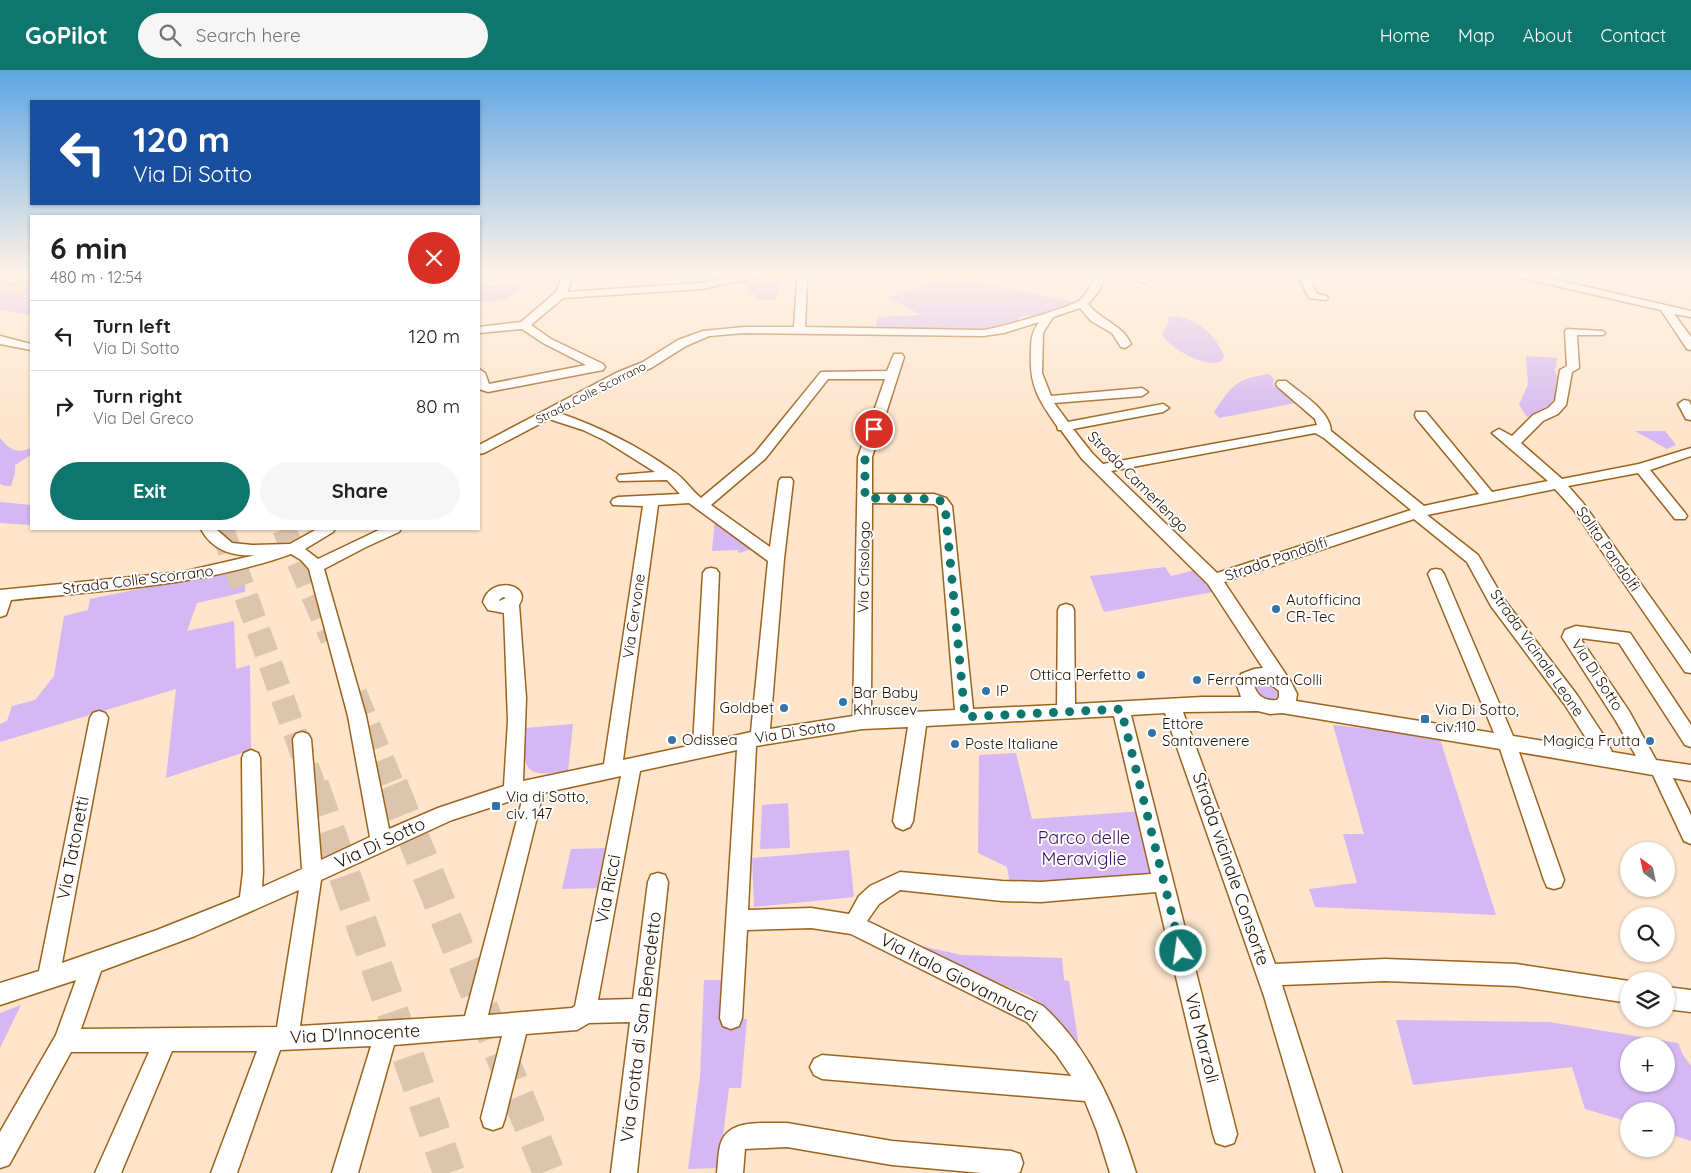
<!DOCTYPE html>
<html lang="en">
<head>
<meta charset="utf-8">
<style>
	body { margin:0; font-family:Quicksand,sans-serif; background:#f6f6f6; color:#202124; height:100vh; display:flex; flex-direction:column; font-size:19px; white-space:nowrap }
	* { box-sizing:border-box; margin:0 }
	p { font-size:16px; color:#757577 }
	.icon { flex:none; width:28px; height:28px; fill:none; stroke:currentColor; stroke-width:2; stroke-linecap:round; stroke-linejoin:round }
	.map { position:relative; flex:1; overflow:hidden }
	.panel { position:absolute; left:30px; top:145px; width:450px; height:315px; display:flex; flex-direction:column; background:#fff; border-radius:0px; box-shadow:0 1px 4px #0004 }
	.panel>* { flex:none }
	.banner { position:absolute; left:30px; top:30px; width:450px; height:105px; border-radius:0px; box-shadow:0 1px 4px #0004; background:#1a4fa0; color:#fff; overflow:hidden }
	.needle { width:32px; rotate:327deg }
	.controls { position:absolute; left:1620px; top:772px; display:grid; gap:10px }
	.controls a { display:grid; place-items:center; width:55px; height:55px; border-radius:50%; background:#fff; box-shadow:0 1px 4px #0004; font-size:25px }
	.pin { position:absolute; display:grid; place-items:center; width:42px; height:42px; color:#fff; margin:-21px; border:2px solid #fff; border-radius:50%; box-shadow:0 1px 5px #0007 }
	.me { position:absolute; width:55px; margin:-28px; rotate:346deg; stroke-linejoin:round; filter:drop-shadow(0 0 4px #0008) }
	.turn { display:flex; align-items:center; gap:18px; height:105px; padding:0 20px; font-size:22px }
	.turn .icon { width:65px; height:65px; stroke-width:2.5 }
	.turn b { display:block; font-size:35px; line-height:42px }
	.round { display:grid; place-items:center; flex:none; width:52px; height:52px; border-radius:26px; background:#f6f6f6 }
	.overview { display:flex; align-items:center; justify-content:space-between; height:85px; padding:0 20px }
	h1 { font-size:30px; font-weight:800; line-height:38px }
	.primary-button { display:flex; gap:10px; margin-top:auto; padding:10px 20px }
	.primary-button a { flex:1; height:58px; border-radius:30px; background:#0f766e; color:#fff; font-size:20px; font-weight:800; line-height:58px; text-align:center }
	.primary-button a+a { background:#f6f6f6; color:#202124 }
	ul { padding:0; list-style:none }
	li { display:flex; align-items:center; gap:15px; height:70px; padding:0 20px; border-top:1px solid #e0e0e0 }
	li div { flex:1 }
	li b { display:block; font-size:19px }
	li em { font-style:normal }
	header { display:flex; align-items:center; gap:30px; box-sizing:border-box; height:70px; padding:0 25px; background:#0f766e; color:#fff }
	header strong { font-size:24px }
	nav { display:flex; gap:28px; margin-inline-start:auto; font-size:18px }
	.search { width:350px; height:45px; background:#f6f6f6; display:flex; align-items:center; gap:12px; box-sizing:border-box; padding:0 18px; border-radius:28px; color:#757577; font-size:19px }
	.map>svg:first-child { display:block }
</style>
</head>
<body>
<header>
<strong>GoPilot</strong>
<div class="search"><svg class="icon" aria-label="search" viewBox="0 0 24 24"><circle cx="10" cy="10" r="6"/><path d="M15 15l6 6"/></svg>Search here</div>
<nav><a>Home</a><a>Map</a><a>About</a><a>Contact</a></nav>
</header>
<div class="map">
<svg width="1691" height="1103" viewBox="0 0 1691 1103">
	<rect width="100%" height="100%" fill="#fee4cb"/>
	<g fill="#d4b7f3" fill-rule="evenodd">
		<path d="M15 204H31V245L0 240V208L5 211 17 206Z"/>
		<path d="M766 204H784L775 230H757L756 224 749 223 743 209Z"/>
		<path d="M838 204H867L850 216 832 213 838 208 836 206Z"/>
		<path d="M950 208 1076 232H1069V235L1035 246H1022L1017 251 993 258 876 261 877 247 921 245 888 227Z"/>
		<path d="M479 216 524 217 506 230 479 233Z"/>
		<path d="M1176 246C1200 251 1213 263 1224 285L1222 291C1206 299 1171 279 1162 265L1169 251 1168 247Z"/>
		<path d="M1526 286 1557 288 1556 298 1554 299 1557 306 1554 329 1547 337 1527 347 1519 335 1528 314Z"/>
		<path d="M1269 304 1274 309 1273 315 1287 320 1301 332 1219 348 1214 342C1232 315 1236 309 1269 304Z"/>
		<path d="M1635 361H1665L1676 375 1667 379Z"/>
		<path d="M0 368C10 380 17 384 31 378V385L15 395V403L11 416H5L0 414Z"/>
		<path d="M0 432 31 435V455L0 453Z"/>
		<path d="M715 449 754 479 738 483V480L712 481Z"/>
		<path d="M246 497 245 522 197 533 187 561 234 551 236 599 250 595 251 680 166 708 176 619 0 672V654L7 651 12 636 35 630 54 606 64 546 88 540 90 529Z"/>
		<path d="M1165 497 1171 506 1195 500 1213 522 1104 542 1090 506Z"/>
		<path d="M1258 611 1275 615 1280 622 1279 628 1272 631 1259 628 1253 615Z"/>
		<path d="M573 654 568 701C524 708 522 701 525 658Z"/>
		<path d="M1333 655 1439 666 1496 845 1315 837 1309 819 1357 813 1343 764H1364Z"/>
		<path d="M1016 683 1032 749 1144 741 1159 808 1010 814 1007 797 978 783 979 685Z"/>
		<path d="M788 733 790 778 760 779 762 735Z"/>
		<path d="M610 778 604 818 562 819 571 779Z"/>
		<path d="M849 780 854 827 754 837 752 788Z"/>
		<path d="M902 872 962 885 1062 888 1064 910 1069 911 1080 983 1054 945 1030 926Z"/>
		<path d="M704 910H723L720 949H747L741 1018H729L719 1098 688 1099 700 1007Z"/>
		<path d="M21 935 0 978V943Z"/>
		<path d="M1396 950 1549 952 1678 973 1683 985 1691 996V1071L1666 1063V1041H1629V1052L1585 1039 1572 997 1413 1015ZM1629 976H1666V1014H1629Z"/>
	</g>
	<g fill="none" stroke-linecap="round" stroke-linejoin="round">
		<path stroke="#ddc4ad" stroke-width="18" stroke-dasharray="18 9" stroke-linecap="butt" d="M10 209 31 223"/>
		<g stroke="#ddc4ad" stroke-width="24" stroke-dasharray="24 12" stroke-linecap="butt">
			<path d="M222 459 314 716"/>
			<path d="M284 459 332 569"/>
			<path d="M355 623 393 716"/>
		</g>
		<g stroke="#ddc4ad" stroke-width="32" stroke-dasharray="32 16" stroke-linecap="butt">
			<path d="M313 715 449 1103"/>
			<path d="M392 715 549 1103"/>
		</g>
		<g stroke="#9c631c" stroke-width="3">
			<g id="minor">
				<path d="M564 204H574L567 222 701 213 744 204H765L760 207 701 219 563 228 531 255 551 269 603 294 605 297 603 300 488 322 479 319V299L485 303 489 314 586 295 543 273 522 259 479 263V257L521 252 555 223Z"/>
				<path d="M792 204H802L807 211 805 257 983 260C998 258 1070 238 1080 230 1088 223 1092 213 1097 204H1107L1098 222 1088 234C1101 251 1122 254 1131 274L1125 278 1121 277 1112 263 1091 251 1080 238 1053 247 1043 263 1042 303 1051 326 1142 318 1148 322 1142 326 1054 333 1068 352 1163 334 1169 338 1163 342 1073 359 1092 383 1103 394 1317 355 1315 349 1278 317 1276 314 1278 311H1286C1301 324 1330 340 1331 361L1424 436 1479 424 1416 348 1415 345 1416 342H1426L1492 422 1548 411 1492 363 1499 359 1512 366 1533 345 1548 338 1555 331 1560 300 1567 296 1565 261 1567 259 1603 261 1605 263 1603 265H1577L1579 298 1572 302 1566 335 1558 344 1543 351 1521 373 1562 409 1639 394 1691 378V386L1650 400 1685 443 1687 446 1685 449H1675L1638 403 1568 416 1583 433 1691 584V603L1685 602 1573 439 1555 419 1427 445 1478 485 1503 528 1577 625 1604 666 1612 682 1636 686 1616 651 1562 567 1565 560 1576 556 1630 563 1691 655V677L1685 675 1619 573 1580 568 1629 641 1656 690 1691 695V711L1673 708 1691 745V774L1684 771 1653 705 1519 682 1564 810 1561 817 1554 819 1547 817 1544 810 1500 679 1282 643 1270 644 1258 641 1183 642 1275 894 1385 889 1516 894 1629 911V933L1516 916 1385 911 1282 915 1342 1103H1316L1264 926 1165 643 1131 645 1237 1064 1234 1073 1225 1076 1216 1073 1213 1064 1156 822 1041 832 1002 831 900 820 879 834 867 851 1043 936C1091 980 1117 1041 1136 1103H1110L1097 1061 1085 1031 822 1009 814 1005 810 997 814 989 822 985 1071 1006 1056 984 1027 952 851 864 811 858 747 860 742 948 739 956 731 959 723 956 720 948 737 680 640 701 598 930 633 929 648 812 651 805 658 803 665 805 668 812 637 1103H611L630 952 589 953 577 960 526 964 505 1048 502 1057 493 1060 484 1057 481 1048 502 966 394 975 358 1103H332L371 976 280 980 237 1103H211L257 981H172L121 1103H95L149 982H71L9 1095 0 1098V1062L56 965 76 910 0 935V913L39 901 90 648 93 643 99 641 105 643 108 648 62 893 157 860 240 827 243 802 242 688 244 683 251 680 258 683 260 688 263 802 262 817 302 799 293 669 296 664 302 662 308 664 311 669 321 790 370 767 348 646 309 499 301 490 291 484C201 516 106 520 11 530L6 545 0 547V520L182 502 256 485C233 487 212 480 201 459H216L232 473 252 475 290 474 317 459H335L333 462 305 479 318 489 381 459H401L399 462 366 477 324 499 366 646 389 759 438 738 504 716 508 651 504 543 488 540 483 532C490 505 533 514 519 535L526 628 523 711 604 694 643 436 613 435 611 432 613 429 618 427 680 424 667 410 619 411 617 408 619 405 655 402 604 370 583 360 549 349 484 383 479 384V375L616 303 643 292 678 270 703 261 744 257H794L797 211ZM1039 252C1032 262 1031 269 1031 281 1029 315 1038 329 1057 356L1058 360H1061L1082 389 1208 514 1263 598 1254 599 1241 604 1237 615 1241 627H1202L1075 634 1074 540 1072 536 1066 534 1060 536 1058 540 1057 635 973 639 952 436 946 428 934 424H872V387L904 287 902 284H894L887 301 821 302 755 383 701 428C691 420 684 408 673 401 638 376 600 357 559 343L624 309 651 298 686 276 709 266 744 263 983 266 1004 263ZM828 309H885L858 387 853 646 770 659 784 489 793 411 791 408H781L779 411 770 477 711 435 765 389ZM1315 363 1324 368 1411 440 1217 503 1111 401ZM689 433 768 491 751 662 712 671 719 503 716 499 711 498 706 499 703 503 693 675 623 690 658 435ZM872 433 934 434 938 437 955 640 871 644ZM1414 449 1467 492 1491 536 1565 635 1593 679 1513 666 1444 504 1441 500 1436 499 1431 500 1428 504 1494 663 1296 631 1297 624 1291 612 1224 512ZM503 527 506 528 499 531V530ZM1257 612C1266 612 1272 614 1279 621V627L1277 630C1266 631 1257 627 1254 615ZM1114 646 1151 804 1041 812 1002 811 900 802 870 816 859 826 849 844 811 838 748 840 756 676 862 659 908 657 893 751 896 757 903 760 910 757 913 751 926 656ZM621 706 575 936 572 938 488 945 543 723ZM523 727 465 946 300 956 321 810 452 750ZM299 820 277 957 81 959 101 901 195 866Z"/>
				<path d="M1138 204H1148L1150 210 1145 213 1141 212Z"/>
				<path d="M1297 204H1307L1317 224 1326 226 1328 228 1326 230 1309 228Z"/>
				<path d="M1512 204H1531L1691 241V247L1674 244 1691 267V280L1687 279 1661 240 1517 207Z"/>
				<path d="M0 266 31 274V280L0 274Z"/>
				<path d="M1684 330 1689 331 1691 335V350L1686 349 1678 334Z"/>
				<path d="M1666 917 1691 920V942L1666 939Z"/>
				<path d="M787 1053 892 1071 1011 1081 1020 1084 1023 1093 1020 1102 1017 1103H982L892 1095 787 1077 745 1079 743 1103H717C718 1094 718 1084 720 1076 727 1047 764 1054 787 1053Z"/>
			</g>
		</g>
		<g stroke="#9c631c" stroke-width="2">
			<path id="highway" d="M0 204H13L18 209 16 212 10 214 0 209Z"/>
		</g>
		<use href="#minor" fill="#fff" fill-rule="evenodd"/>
		<use href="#highway" fill="#fff" fill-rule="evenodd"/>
	</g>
	<linearGradient id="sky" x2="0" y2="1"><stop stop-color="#5fa6e3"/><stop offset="0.57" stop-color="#fff3e8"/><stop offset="1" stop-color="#fff3e8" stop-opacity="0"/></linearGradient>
	<rect width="1691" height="358" fill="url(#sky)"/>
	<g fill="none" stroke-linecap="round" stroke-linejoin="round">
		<path stroke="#0f766e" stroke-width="9" stroke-dasharray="0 16.2" d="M874 359 865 387V428L934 429 941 431 945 436 965 647 1121 639 1181 881"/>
	</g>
	<g fill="#3274aa" stroke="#fff" stroke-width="2">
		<circle cx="1276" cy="539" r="5"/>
		<circle cx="1141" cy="605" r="5"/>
		<circle cx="1197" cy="610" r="5"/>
		<circle cx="986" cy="621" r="5"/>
		<circle cx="843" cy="632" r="5"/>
		<circle cx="784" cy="638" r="5"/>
		<rect x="1420" y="644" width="10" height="10" rx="2.5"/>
		<circle cx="1152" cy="663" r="5"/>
		<circle cx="672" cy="670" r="5"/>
		<circle cx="1650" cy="671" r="5"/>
		<circle cx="955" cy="674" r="5"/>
		<rect x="491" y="731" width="10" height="10" rx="2.5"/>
	</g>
	<g text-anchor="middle" stroke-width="4" stroke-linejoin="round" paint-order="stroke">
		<g font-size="12" fill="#231200" stroke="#fff">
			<text transform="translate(591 323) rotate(-27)" y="4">Strada Colle Scorrano</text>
		</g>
		<g font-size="15" fill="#231200" stroke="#fff">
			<text transform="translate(1138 412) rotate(45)" y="5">Strada Camerlengo</text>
			<text transform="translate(1608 479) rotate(55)" y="5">Salita Pandolfi</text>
			<text transform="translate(1276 489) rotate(-19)" y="5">Strada Pandolfi</text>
			<text transform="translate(864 497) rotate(-89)" y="5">Via Crisologo</text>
			<text transform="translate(138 510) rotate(-7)" y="5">Strada Colle Scorrano</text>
			<text transform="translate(634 546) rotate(-82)" y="5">Via Cervone</text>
			<text transform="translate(1537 583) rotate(55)" y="5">Strada Vicinale Leone</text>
			<text transform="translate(1597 605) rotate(57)" y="5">Via Di Sotto</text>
			<text transform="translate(795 662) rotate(-9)" y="5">Via Di Sotto</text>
		</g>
		<g font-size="15" fill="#231200" stroke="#fff" text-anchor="start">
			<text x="1286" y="535">Autofficina<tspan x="1286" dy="17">CR-Tec</tspan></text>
			<text x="1131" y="610" text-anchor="end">Ottica Perfetto</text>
			<text x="1207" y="615">Ferramenta Colli</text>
			<text x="996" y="626">IP</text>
			<text x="853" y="628">Bar Baby<tspan x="853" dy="17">Khruscev</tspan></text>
			<text x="774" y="643" text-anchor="end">Goldbet</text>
			<text x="1435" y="645">Via Di Sotto,<tspan x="1435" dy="17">civ.110</tspan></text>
			<text x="1162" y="659">Ettore<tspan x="1162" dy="17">Santavenere</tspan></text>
			<text x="682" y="675">Odissea</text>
			<text x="1640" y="676" text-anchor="end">Magica Frutta</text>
			<text x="965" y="679">Poste Italiane</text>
			<text x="506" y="732">Via di Sotto,<tspan x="506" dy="17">civ. 147</tspan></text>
		</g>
		<g font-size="18" fill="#410f63" stroke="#fff">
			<text x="1084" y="774">Parco delle<tspan x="1084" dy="21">Meraviglie</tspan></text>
		</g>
		<g font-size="18" fill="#231200" stroke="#fff">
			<text transform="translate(380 773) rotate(-25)" y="6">Via Di Sotto</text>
			<text transform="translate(73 778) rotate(-79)" y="6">Via Tatonetti</text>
			<text transform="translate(1231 799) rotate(71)" y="6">Strada vicinale Consorte</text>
			<text transform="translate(608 819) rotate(-79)" y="6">Via Ricci</text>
			<text transform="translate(959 908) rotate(27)" y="6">Via Italo Giovannucci</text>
			<text transform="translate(641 957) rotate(-83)" y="6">Via Grotta di San Benedetto</text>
			<text transform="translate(355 964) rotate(-3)" y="6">Via D'Innocente</text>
			<text transform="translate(1202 968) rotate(76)" y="6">Via Marzoli</text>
		</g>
	</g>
</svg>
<div class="controls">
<a><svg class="needle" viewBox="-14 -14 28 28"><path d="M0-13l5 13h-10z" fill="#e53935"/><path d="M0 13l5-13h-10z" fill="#757577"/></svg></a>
<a><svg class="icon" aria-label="search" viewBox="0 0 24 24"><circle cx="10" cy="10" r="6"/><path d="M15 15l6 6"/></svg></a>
<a><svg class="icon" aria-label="layers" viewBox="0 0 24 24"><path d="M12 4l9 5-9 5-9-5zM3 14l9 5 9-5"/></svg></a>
<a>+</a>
<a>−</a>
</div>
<div class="pin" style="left:874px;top:359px;background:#d93025"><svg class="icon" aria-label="arrive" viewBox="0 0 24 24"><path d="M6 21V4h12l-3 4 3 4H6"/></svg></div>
<svg class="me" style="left:1181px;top:881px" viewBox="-20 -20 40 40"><circle r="17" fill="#0f766e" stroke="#fff" stroke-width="3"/><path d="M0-11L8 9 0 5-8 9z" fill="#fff"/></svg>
<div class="banner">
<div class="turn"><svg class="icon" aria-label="left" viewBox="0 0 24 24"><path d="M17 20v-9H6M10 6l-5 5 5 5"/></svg><div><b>120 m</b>Via Di Sotto</div></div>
</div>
<section class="panel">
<div class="overview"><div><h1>6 min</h1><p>480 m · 12:54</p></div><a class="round" style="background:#d93025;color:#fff"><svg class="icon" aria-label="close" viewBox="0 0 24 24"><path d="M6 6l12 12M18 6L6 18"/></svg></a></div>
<ul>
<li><svg class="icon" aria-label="left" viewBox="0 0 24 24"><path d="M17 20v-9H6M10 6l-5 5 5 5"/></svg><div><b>Turn left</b><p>Via Di Sotto</p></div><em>120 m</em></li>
<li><svg class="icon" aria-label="right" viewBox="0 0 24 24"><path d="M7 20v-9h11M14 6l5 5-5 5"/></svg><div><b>Turn right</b><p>Via Del Greco</p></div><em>80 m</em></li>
</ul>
<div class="primary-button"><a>Exit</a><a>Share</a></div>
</section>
</div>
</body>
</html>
